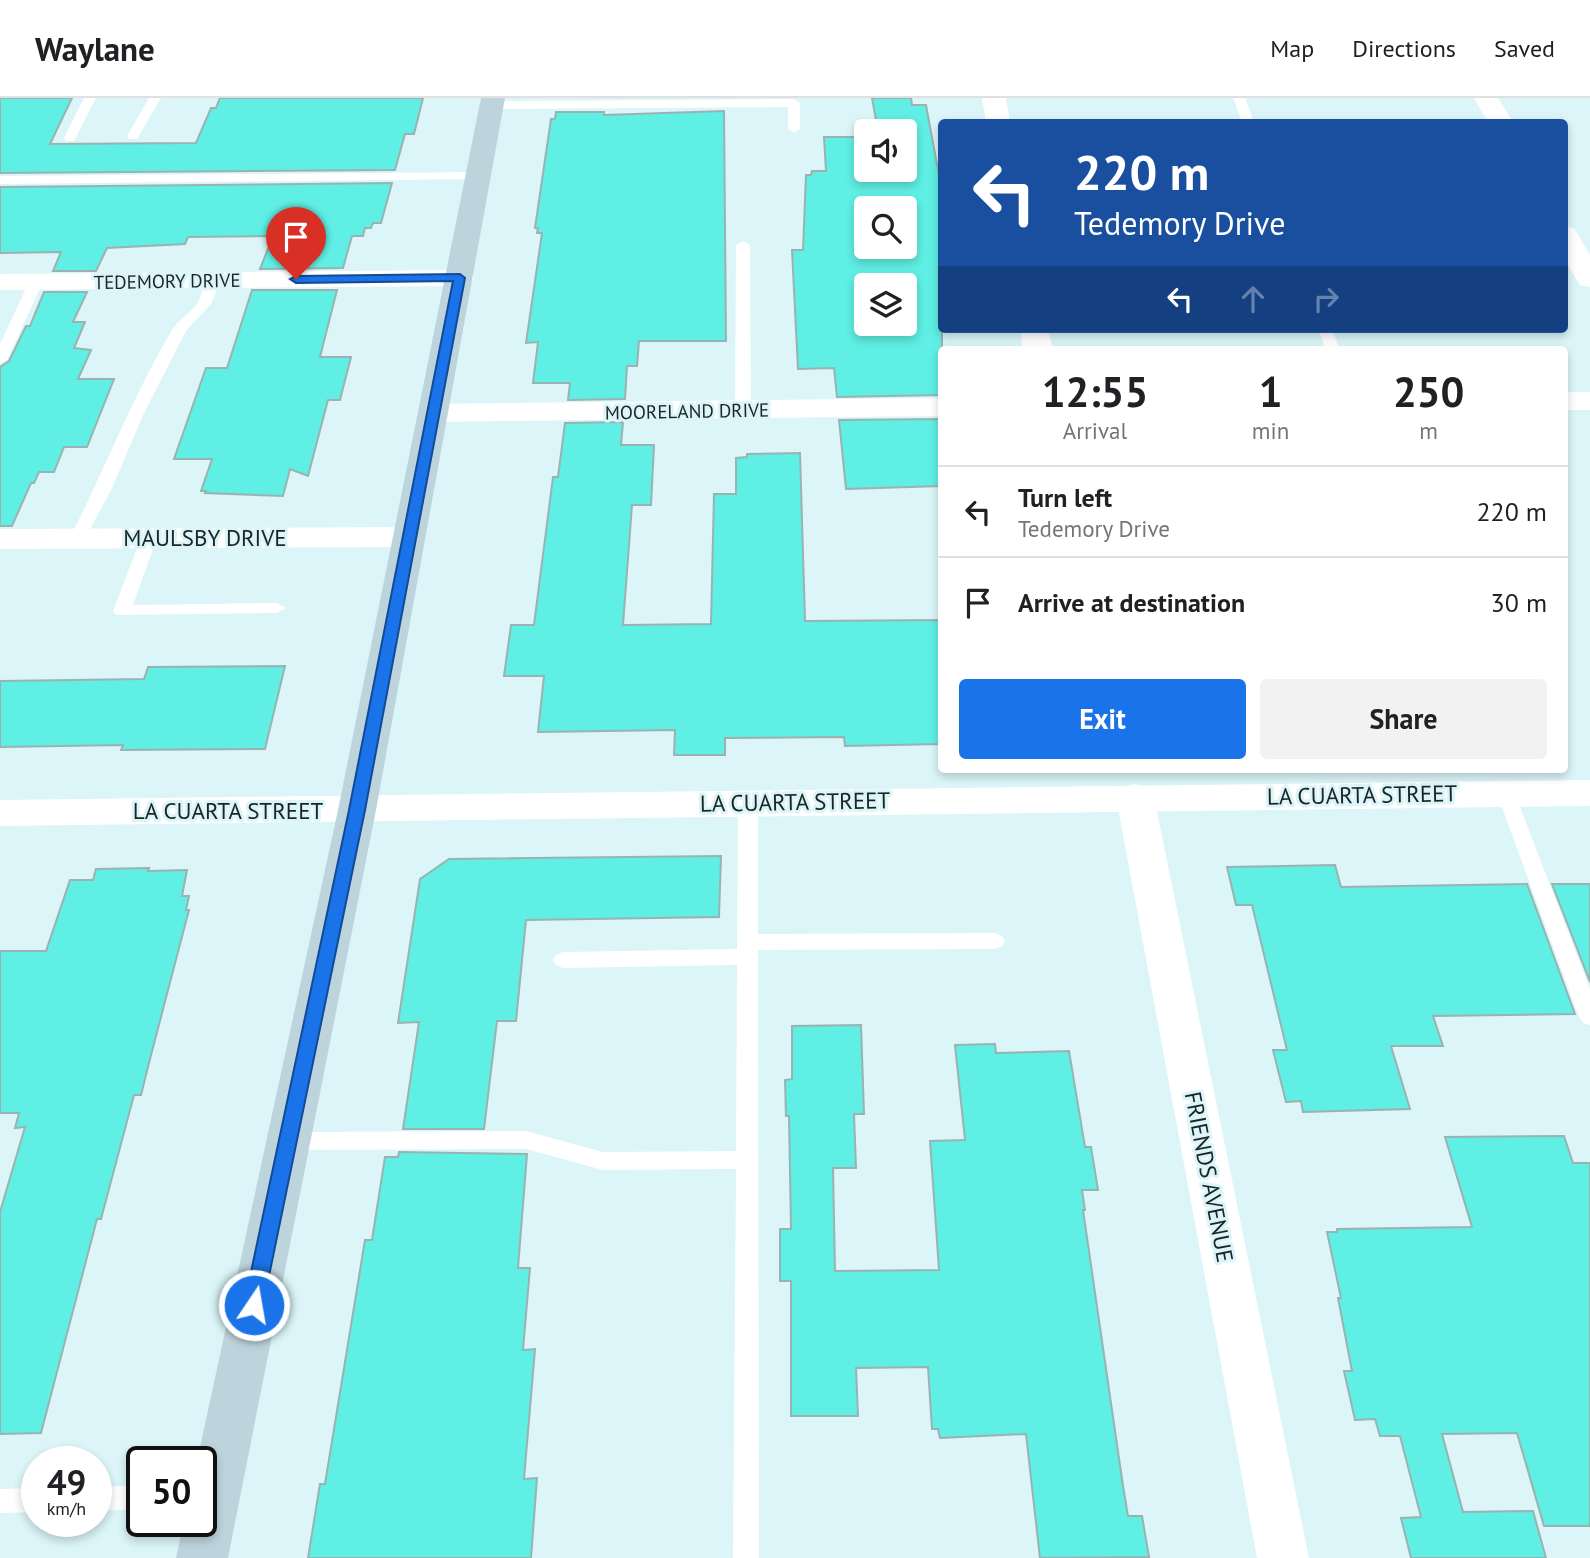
<!DOCTYPE html>
<html lang="en">
<head>
<meta charset="utf-8">
<style>
	body { margin:0; font-family:"PT Sans",sans-serif; background:#f2f2f2; color:#202124; height:100vh; display:flex; flex-direction:column; font-size:26px; white-space:nowrap }
	* { box-sizing:border-box; margin:0 }
	p { font-size:23px; color:#757577 }
	.icon { flex:none; width:38px; height:38px; fill:none; stroke:currentColor; stroke-width:2; stroke-linecap:round; stroke-linejoin:round }
	.map { position:relative; flex:1; overflow:hidden }
	.drawer { position:absolute; left:938px; top:248px; width:630px; height:427px; display:flex; flex-direction:column; background:#fff; border-radius:7px; box-shadow:0 4px 10px #0003 }
	.drawer>* { flex:none }
	.hud { position:absolute; left:938px; top:21px; width:630px; height:214px; border-radius:7px; box-shadow:0 4px 10px #0003; background:#1a4fa0; color:#fff; overflow:hidden }
	.tools { position:absolute; left:854px; top:21px; display:grid; gap:14px }
	.tools a { display:grid; place-items:center; width:63px; height:63px; border-radius:7px; background:#fff; box-shadow:0 4px 10px #0003; font-size:35px }
	.speed { position:absolute; left:21px; top:1348px; display:flex; gap:14px; font-size:35px; font-weight:700; text-align:center }
	.speed>* { display:grid; place-content:center; width:91px; height:91px; border-radius:50%; background:#fff; box-shadow:0 4px 10px #0003; line-height:1 }
	.speed small { font-size:18px; font-weight:400 }
	.speed .limit { border:4px solid #111; border-radius:10px; background:#fff; color:#111 }
	.pin { position:absolute; display:grid; place-items:center; width:60px; height:60px; color:#fff; margin:-72px -30px; border-radius:50% 50% 50% 0; rotate:-45deg; box-shadow:0 0 7px #0007 }
	.pin .icon { rotate:45deg }
	.me { position:absolute; width:77px; margin:-38px; rotate:12deg; stroke-linejoin:round; filter:drop-shadow(0 0 5px #0008) }
	.turn { display:flex; align-items:center; gap:24px; height:147px; padding:0 21px; font-size:32px }
	.turn .icon { width:91px; height:91px; stroke-width:2.5 }
	.turn b { display:block; font-size:49px; line-height:60px }
	.lanes { display:flex; align-items:center; height:66px; padding:0 21px; background:#0003; justify-content:center; gap:35px; direction:ltr }
	.lanes .off { opacity:.35 }
	.eta { display:flex; justify-content:space-evenly; align-items:center; height:119px; text-align:center }
	.eta b { font-size:42px; font-weight:700; line-height:49px }
	.primary-button { display:flex; gap:14px; margin-top:auto; padding:14px 21px }
	.primary-button a { flex:1; height:80px; border-radius:7px; background:#1a73e8; color:#fff; font-size:28px; font-weight:700; line-height:80px; text-align:center }
	.primary-button a+a { background:#f2f2f2; color:#202124 }
	ul { padding:0; list-style:none }
	li { display:flex; align-items:center; gap:21px; height:91px; padding:0 21px; border-top:2px solid #e0e0e0 }
	li div { flex:1 }
	li b { display:block; font-size:26px }
	li em { font-style:normal }
	header { display:flex; align-items:center; gap:42px; box-sizing:border-box; height:98px; padding:0 35px; background:#fff; border-bottom:2px solid #e0e0e0 }
	header strong { font-size:33px }
	nav { display:flex; gap:38px; margin-inline-start:auto; font-size:24px }
	.map>svg:first-child { display:block }
</style>
</head>
<body>
<header>
<strong>Waylane</strong>
<nav><a>Map</a><a>Directions</a><a>Saved</a></nav>
</header>
<div class="map">
<svg width="1590" height="1460" viewBox="0 0 1590 1460">
	<rect width="100%" height="100%" fill="#dbf5f9"/>
	<g fill="#5fefe4" stroke="#9ab3b0" stroke-width="2" fill-rule="evenodd">
		<path d="M0 0H72L50 46 196 45 211 10H216L220 0H423L414 36H405L395 72 0 75Z"/>
		<path d="M872 0H911L912 7H926L942 93V297L837 299 834 270 798 271 792 152H803L806 77H811L812 73H826L824 39H866V72H905V33H878ZM866 110H905V149H866ZM866 187H905V226H866Z"/>
		<path d="M724 13 726 243H639L637 268H627L625 301 568 302 570 285H533L538 244 526 245 542 135H537L538 130H535L551 21H555L556 14H604V17Z"/>
		<path d="M392 85 381 125H373L371 130H365L363 138H352L343 170 260 171 273 138 188 139 185 146 107 150 96 173H53L61 154 0 155V89Z"/>
		<path d="M252 192H337L320 259H351L340 302H328L308 378 290 371 283 398 205 395 206 393H201L212 361H174L206 270H227Z"/>
		<path d="M44 194H87L73 224H85L74 250 91 252 78 281H114L87 349H64L54 374H39L34 385H31L12 428H0V269L9 263 26 228H30Z"/>
		<path d="M942 321V388L846 391 839 322Z"/>
		<path d="M623 324 621 347H654L651 407H632L623 527 711 526 714 396H736V360L747 359V356L800 355 805 523 942 522V646L845 648 844 639 725 640V657H674L675 632 538 634 544 578H504L511 527H534L553 379H558L565 325Z"/>
		<path d="M285 568 265 651 121 652 123 647 0 649V583L144 581 148 569Z"/>
		<path d="M721 758 719 819 526 822 516 923H497L484 1031H403L419 924 398 925 420 781 449 761Z"/>
		<path d="M1335 767 1341 789 1527 786 1575 916 1433 918 1443 948H1391L1410 1011 1303 1014 1301 1003 1286 1004 1273 952H1287L1252 807H1236L1227 769Z"/>
		<path d="M149 770 148 773 187 772 182 798H189L186 812H189L151 957 141 997H134L101 1121H97L41 1335 0 1336V1114L25 1029 15 1030 19 1015H0V853H46L70 782H93L96 771Z"/>
		<path d="M1552 786H1590V884Z"/>
		<path d="M861 927 864 1016H854L856 1070H833L835 1173 939 1172 930 1043 965 1042 955 947 995 946 996 955 1069 953 1085 1049H1091L1098 1092H1082L1085 1112H1083L1123 1388 1128 1418H1142L1149 1459 1040 1460 1026 1336 940 1340 938 1331H932L928 1269 856 1270 858 1318H791V1183H780V1131H791L789 1018H786L785 982 792 981V928Z"/>
		<path d="M1564 1038 1573 1065H1590V1428H1544L1517 1335 1442 1336 1463 1414 1533 1413 1546 1460H1411L1401 1420 1421 1419 1400 1338H1380L1375 1321 1355 1322 1344 1273H1352L1338 1200H1341L1327 1134H1337V1131L1472 1129 1445 1039Z"/>
		<path d="M399 1054 527 1056 518 1170H530L523 1252 535 1251 524 1381 537 1380 531 1460H308L320 1386H325L365 1142H372L385 1059H398Z"/>
	</g>
	<g fill="none" stroke-linecap="round" stroke-linejoin="round">
		<g fill="#fff" fill-rule="evenodd">
			<path d="M84 0H96L74 43H66L64 40Z"/>
			<path d="M149 0H161L137 41H129L127 38Z"/>
			<path d="M1233 0H1245L1254 24H1242Z"/>
			<path d="M794 1 800 5V31L794 35 788 31V9L492 11 486 7 492 3Z"/>
			<path d="M479 74 484 75V81L0 86V78Z"/>
			<path d="M743 143 750 147 751 312 743 317 735 312 736 147Z"/>
			<path d="M214 178 221 182 211 206 186 233 144 315 112 390 85 441 77 446 71 445 69 441C105 372 132 299 172 232 179 221 191 215 198 204 203 195 203 181 214 178Z"/>
			<path d="M36 180 43 184 7 262 0 266V246L29 184Z"/>
			<path d="M1318 231H1332L1340 252H1326Z"/>
			<path d="M149 435 157 440 133 507 277 505 286 510 277 515 116 517 113 513 141 440Z"/>
			<path d="M1506 689 1513 691 1515 696 1590 891V927L1583 925 1579 919 1497 696 1499 691Z"/>
			<path d="M748 698 755 700 758 705V836L995 835 1002 838 1005 843 1002 848 995 851 758 852 759 1460H733L736 1071 603 1072 526 1051 287 1052 279 1049 276 1043 279 1037 287 1034 526 1033 603 1054 736 1053 737 867 563 870 556 867 553 862 556 857 563 854 737 851 738 705 741 700Z"/>
			<path d="M142 1387V1411L96 1413V1389Z"/>
			<path d="M37 1390V1414L0 1415V1391Z"/>
		</g>
		<g fill="#fff" fill-rule="evenodd">
			<path d="M982 0H1006L1010 24H986Z"/>
			<path d="M1474 0H1498L1513 24H1488Z"/>
			<path d="M1564 128 1574 130 1590 157V189L1580 187 1564 161Z"/>
			<path d="M460 172 470 174 474 180 470 186 460 188 0 192V176Z"/>
			<path d="M1020 231H1048L1053 252H1023Z"/>
			<rect x="1564" y="294" width="26" height="18"/>
			<path d="M942 300V318L433 324 422 321 418 315 422 309 433 306Z"/>
			<path d="M409 429 421 432 425 439 421 446 409 449 0 451V431Z"/>
			<path d="M1135 686 1148 690 1154 699 1309 1460H1257L1116 699 1122 690Z"/>
		</g>
		<path fill="#fff" fill-rule="evenodd" d="M1590 682V708L0 728V702Z"/>
		<path fill="#bed4dd" fill-rule="evenodd" d="M481 0H505L376 712 228 1460H176L184 1423H201V1363H197L338 712Z"/>
	</g>
	<path fill="#1a73e8" stroke="#114b97" stroke-width="2" d="M460 176 465 180 365 712 263 1207 261 1213 254 1215 247 1213 244 1207 349 712 453 183 296 185 290 181 296 178Z"/>
	<g text-anchor="middle" stroke-width="6" stroke-linejoin="round" paint-order="stroke">
		<g font-size="19" fill="#1b2526" stroke="#dbf5f9">
			<text transform="translate(167 183) rotate(-1)" y="7">TEDEMORY DRIVE</text>
			<text transform="translate(687 313) rotate(-1)" y="7">MOORELAND DRIVE</text>
		</g>
		<g font-size="23" fill="#1b2526" stroke="#dbf5f9">
			<text x="205" y="448">MAULSBY DRIVE</text>
			<text transform="translate(1362 697) rotate(-1)" y="8">LA CUARTA STREET</text>
			<text transform="translate(795 704) rotate(-1)" y="8">LA CUARTA STREET</text>
			<text x="228" y="721">LA CUARTA STREET</text>
			<text transform="translate(1209 1079) rotate(79)" y="8">FRIENDS AVENUE</text>
		</g>
	</g>
</svg>
<div class="tools">
<a><svg class="icon" aria-label="sound" viewBox="0 0 24 24"><path d="M4 9h4l5-4v14l-5-4H4zM17 9q2 3 0 6"/></svg></a>
<a><svg class="icon" aria-label="search" viewBox="0 0 24 24"><circle cx="10" cy="10" r="6"/><path d="M15 15l6 6"/></svg></a>
<a><svg class="icon" aria-label="layers" viewBox="0 0 24 24"><path d="M12 4l9 5-9 5-9-5zM3 14l9 5 9-5"/></svg></a>
</div>
<div class="speed"><div>49<small>km/h</small></div><div class="limit">50</div></div>
<div class="pin" style="left:296px;top:181px;background:#d93025"><svg class="icon" aria-label="arrive" viewBox="0 0 24 24"><path d="M6 21V4h12l-3 4 3 4H6"/></svg></div>
<svg class="me" style="left:254px;top:1207px" viewBox="-20 -20 40 40"><circle r="17" fill="#1a73e8" stroke="#fff" stroke-width="3"/><path d="M0-11L8 9 0 5-8 9z" fill="#fff"/></svg>
<div class="hud">
<div class="turn"><svg class="icon" aria-label="left" viewBox="0 0 24 24"><path d="M17 20v-9H6M10 6l-5 5 5 5"/></svg><div><b>220 m</b>Tedemory Drive</div></div>
<div class="lanes"><svg class="icon" aria-label="left" viewBox="0 0 24 24"><path d="M17 20v-9H6M10 6l-5 5 5 5"/></svg><svg class="icon off" aria-label="ahead" viewBox="0 0 24 24"><path d="M12 20V5M6 11l6-6 6 6"/></svg><svg class="icon off" aria-label="right" viewBox="0 0 24 24"><path d="M7 20v-9h11M14 6l5 5-5 5"/></svg></div>
</div>
<section class="drawer">
<div class="eta">
<div><b>12:55</b><p>Arrival</p></div>
<div><b>1</b><p>min</p></div>
<div><b>250</b><p>m</p></div>
</div>
<ul>
<li><svg class="icon" aria-label="left" viewBox="0 0 24 24"><path d="M17 20v-9H6M10 6l-5 5 5 5"/></svg><div><b>Turn left</b><p>Tedemory Drive</p></div><em>220 m</em></li>
<li><svg class="icon" aria-label="arrive" viewBox="0 0 24 24"><path d="M6 21V4h12l-3 4 3 4H6"/></svg><div><b>Arrive at destination</b></div><em>30 m</em></li>
</ul>
<div class="primary-button"><a>Exit</a><a>Share</a></div>
</section>
</div>
</body>
</html>
